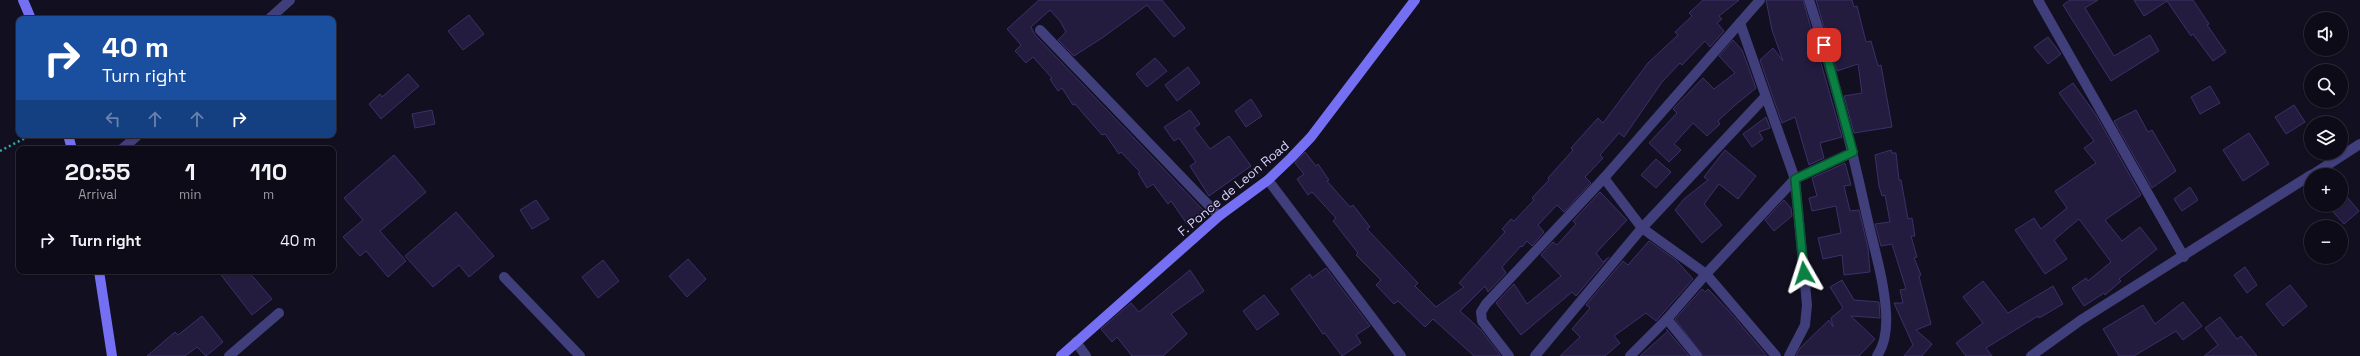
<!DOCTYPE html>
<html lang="en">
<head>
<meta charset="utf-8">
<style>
	body { margin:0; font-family:"Space Grotesk",sans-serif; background:#1c1925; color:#f1f3f6; height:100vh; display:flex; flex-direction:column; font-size:15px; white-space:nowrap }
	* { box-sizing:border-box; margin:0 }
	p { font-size:13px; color:#9b9ba2 }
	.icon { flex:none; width:22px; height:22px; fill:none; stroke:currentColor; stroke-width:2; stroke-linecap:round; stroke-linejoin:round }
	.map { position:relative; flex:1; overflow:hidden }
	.panel { position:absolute; left:16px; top:146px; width:320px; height:128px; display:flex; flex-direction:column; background:#0e0b18; border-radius:8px; box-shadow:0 1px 3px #0004,0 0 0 1px #2e2b37 }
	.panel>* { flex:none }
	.top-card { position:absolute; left:16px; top:16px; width:320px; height:122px; border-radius:8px; box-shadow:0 1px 3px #0004,0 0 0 1px #2e2b37; background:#1a4fa0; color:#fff; overflow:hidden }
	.fabs { position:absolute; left:2304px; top:12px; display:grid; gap:8px }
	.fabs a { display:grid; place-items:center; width:44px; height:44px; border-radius:50%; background:#0e0b18; box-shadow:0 1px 3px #0004,0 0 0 1px #2e2b37; font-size:20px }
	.pin { position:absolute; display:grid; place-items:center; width:34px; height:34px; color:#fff; margin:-17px; border-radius:8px; box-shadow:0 2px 6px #0006 }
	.me { position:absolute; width:44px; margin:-22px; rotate:354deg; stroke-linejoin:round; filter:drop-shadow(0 0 3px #0008) }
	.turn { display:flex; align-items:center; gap:14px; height:84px; padding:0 20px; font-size:18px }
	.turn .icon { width:52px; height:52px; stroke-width:2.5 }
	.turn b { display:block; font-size:28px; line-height:34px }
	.lanes { display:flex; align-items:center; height:38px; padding:0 20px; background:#0003; justify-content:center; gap:20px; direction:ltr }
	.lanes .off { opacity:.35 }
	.eta { display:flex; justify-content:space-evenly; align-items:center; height:68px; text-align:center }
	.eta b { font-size:24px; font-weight:700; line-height:28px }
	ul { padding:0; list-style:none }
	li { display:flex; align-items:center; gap:12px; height:52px; padding:0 20px }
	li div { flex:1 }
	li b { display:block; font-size:15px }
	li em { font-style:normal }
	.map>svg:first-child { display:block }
</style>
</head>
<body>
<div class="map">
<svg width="2360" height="356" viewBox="0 0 2360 356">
	<rect width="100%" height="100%" fill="#120f20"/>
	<g fill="#241c3f" stroke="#3c3069">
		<path d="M1039 0H1162L1185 28 1174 37 1147 5 1102 38 1074 56 1058 40 1066 32 1060 21 1050 10 1031 27 1035 35 1205 212 1187 224 1171 201 1168 204 1153 184 1147 188 1138 173 1140 172 1121 152 1119 154 1105 134 1102 135 1075 104 1073 105 1062 88 1058 91 1050 79 1052 78 1033 57 1026 63 1015 51 1021 45 1007 29Z"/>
		<path d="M1703 0H1739L1719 16 1722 19 1717 23 1724 31 1710 47 1705 41 1682 65 1680 63 1662 82 1624 137 1619 133 1600 155 1603 158 1585 177 1591 183 1564 212 1557 205 1538 225 1544 232 1532 246 1527 241 1522 247 1521 246 1502 267 1506 273 1488 292 1485 286 1460 311 1481 330 1501 356H1474L1433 319 1425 327 1398 301 1394 304 1376 285 1381 280 1356 255 1358 253 1333 221 1336 218 1312 192 1308 195 1297 179 1304 174 1295 163 1305 152 1316 166 1318 164 1329 180 1327 181 1350 207 1353 205 1370 227 1367 229 1418 283 1415 286 1436 307 1464 287 1459 283 1505 232 1502 229 1511 219 1514 221 1534 200 1532 198 1549 180 1548 178 1573 150 1571 148 1598 118 1603 123 1648 63 1678 35 1675 32 1692 16 1689 13Z"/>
		<path d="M1766 0H1803L1842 137 1820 143 1824 158 1809 165 1795 117 1782 123 1760 60 1773 48 1783 61 1772 30Z"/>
		<path d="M1816 0H1852L1854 7 1857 6 1866 42 1871 41 1878 66 1881 65 1892 127 1854 133 1844 96 1862 93 1858 64 1837 71Z"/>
		<path d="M2070 0H2098L2085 8 2114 56 2150 35 2159 51 2111 81 2063 5Z"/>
		<path d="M2134 0H2193L2209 24 2207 25 2226 52 2213 61 2193 34 2191 36 2167 1 2144 16Z"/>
		<path d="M469 15 484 34 463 50 448 31Z"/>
		<path d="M2048 37 2061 54 2048 64 2034 47Z"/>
		<path d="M1733 40 1742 50 1756 88 1734 106 1718 121 1720 124 1707 136 1693 123 1674 144 1681 150 1669 162 1649 143 1677 113 1673 109 1703 78 1714 89 1735 73 1719 56Z"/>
		<path d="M1155 58 1167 71 1147 87 1136 74Z"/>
		<path d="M1188 67 1200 83 1177 101 1165 85Z"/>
		<path d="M408 74 419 86 381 119 369 104 380 94 382 97Z"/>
		<path d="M2073 83 2096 115 2141 195 2105 220 2122 241 2140 227 2157 249 2119 279 2121 281 2105 295 2104 293 2084 306 2072 288 2086 278 2088 281 2111 262 2079 219 2054 240 2067 259 2045 274 2015 230 2034 218 2041 229 2067 208 2055 191 2096 163 2084 148 2094 141 2059 93Z"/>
		<path d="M2210 86 2220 103 2200 114 2191 97Z"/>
		<path d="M1251 99 1262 116 1246 127 1235 111Z"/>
		<path d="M2294 105 2305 122 2286 134 2275 117Z"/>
		<path d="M432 110 435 124 415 128 412 114Z"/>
		<path d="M1190 110 1200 124 1194 128 1210 149 1229 136 1251 166 1209 196 1190 166 1196 162 1179 138 1174 141 1164 127Z"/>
		<path d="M2136 110 2148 132 2152 130 2176 171 2152 188 2114 121Z"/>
		<path d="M1766 117 1770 128 1759 132 1763 139 1752 147 1743 134Z"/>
		<path d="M2249 133 2269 164 2243 181 2223 150Z"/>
		<path d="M1725 150 1756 176 1738 199 1719 184 1704 204 1722 225 1702 243 1675 210 1684 199 1708 180 1704 177Z"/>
		<path d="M1891 150 1892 153H1896L1899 180H1901L1908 219 1912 218 1915 236H1911L1917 257 1914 258 1921 275 1919 276 1931 324 1916 330 1932 344 1922 356H1904L1913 345 1894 303H1903L1900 290 1906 289 1892 244 1881 246 1875 224 1890 222 1885 195 1882 196 1879 186 1875 155Z"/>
		<path d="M394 155 426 192 380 231 406 261 388 277 366 251 360 256 343 237 363 220 344 198Z"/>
		<path d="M1656 159 1671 172 1656 188 1641 175Z"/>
		<path d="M1845 163 1851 185 1844 186 1850 211 1859 210 1868 248 1870 272 1844 275 1842 255 1823 259 1818 238 1841 233 1836 206 1812 211 1809 198 1817 196 1812 178Z"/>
		<path d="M2190 187 2198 200 2182 211 2174 199Z"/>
		<path d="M2341 190 2359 211 2344 224 2327 205H2341Z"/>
		<path d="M1600 192 1627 220 1596 253 1603 262 1609 257 1576 296 1572 292 1521 335 1496 303 1514 284 1527 304 1561 276 1541 255 1553 242 1557 245 1576 224 1573 221Z"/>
		<path d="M536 200 549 219 532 229 520 210Z"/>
		<path d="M1784 200 1791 208 1792 216 1774 231 1765 220Z"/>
		<path d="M456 212 494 256 469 277 459 265 433 287 405 256Z"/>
		<path d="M1649 241 1676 260 1693 279 1656 321 1646 313 1614 336 1620 343 1605 356H1560L1580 337 1572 329 1590 308 1586 305 1623 261 1628 265Z"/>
		<path d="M688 259 706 279 687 297 669 276Z"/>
		<path d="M603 260 619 281 598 298 582 277Z"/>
		<path d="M2245 267 2257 285 2247 293 2234 275Z"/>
		<path d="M1326 268 1370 326 1356 335 1361 343 1342 356 1325 333 1323 334 1291 289 1310 274 1312 278Z"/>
		<path d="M1190 270 1204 291 1171 314 1187 334 1163 356H1132L1117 337 1112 342 1101 329 1131 303 1139 312Z"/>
		<path d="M218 271H248L272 299 252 315Z"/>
		<path d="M1842 280 1854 300 1879 302 1880 318 1851 316 1875 339 1859 356H1796L1800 348 1829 320 1833 327 1831 318 1843 308 1830 287Z"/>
		<path d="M1983 281 2008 313 2053 286 2063 304 2039 318 2038 316 1986 348 1992 356H1966L1956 343 1983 323 1963 297Z"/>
		<path d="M2290 285 2307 306 2283 326 2266 304Z"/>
		<path d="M1702 289 1705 292 1708 289 1729 311 1767 356H1703L1675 319Z"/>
		<path d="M1264 295 1279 314 1257 330 1243 311Z"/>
		<path d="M2183 302 2202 326 2183 340 2176 331 2134 356H2119L2103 329 2143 305 2155 324Z"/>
		<path d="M202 316 223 342 206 356 197 347 185 356H147L175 332 178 335Z"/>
		<path d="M2220 317 2237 339 2241 336 2257 356H2204L2218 345 2205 328Z"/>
		<path d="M1666 329 1689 356H1640L1668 331Z"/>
	</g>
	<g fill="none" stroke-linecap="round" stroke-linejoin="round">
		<path stroke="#38a9a3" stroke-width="2.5" stroke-dasharray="2 3" stroke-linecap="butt" d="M0 151 31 135"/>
		<g stroke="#403e7b" stroke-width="10">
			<path d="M1809 0C1833 72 1851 144 1867 217 1874 248 1884 280 1886 312 1887 327 1886 343 1877 356"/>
			<path d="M2038 0 2184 257"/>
			<path d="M269 19 290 0"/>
			<path d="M1740 23 1795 179 1807 305 1805 325 1789 356"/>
			<path d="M1040 30 1219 216"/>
			<path d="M122 149 138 135"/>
			<path d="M2312 175 2360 144"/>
			<path d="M1604 178 1642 228 1706 274 1776 356"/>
			<path d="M1268 180 1401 356"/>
			<path d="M504 277 580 356"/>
			<path d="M1667 319 1697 356"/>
			<path d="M1076 342 1086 356"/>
			<path d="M229 356 279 313"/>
			<path d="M1509 356 1482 321 1481 312 1486 304 1604 178 1760 0"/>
			<path d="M1535 356 1642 228 1765 97"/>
			<path d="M1630 356 1667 319 1706 274 1795 179 1853 152"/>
			<path d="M2031 356 2081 320 2311 175"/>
		</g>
		<g stroke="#7570f3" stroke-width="10">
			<path d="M23 0 31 19"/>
			<path d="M68 135 72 149"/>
			<path d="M99 271 112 356"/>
			<path d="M1061 356 1219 216 1268 180 1291 158 1311 137 1415 0"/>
		</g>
	</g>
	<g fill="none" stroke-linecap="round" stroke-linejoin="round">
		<g stroke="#07532c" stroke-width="10">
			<path id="route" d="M1804 273 1795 179 1853 152 1824 45"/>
		</g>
		<use href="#route" stroke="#0b8043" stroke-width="7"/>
	</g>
	<g text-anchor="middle" stroke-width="3" stroke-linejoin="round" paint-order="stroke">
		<g font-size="13" fill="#d6d1fb" stroke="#120f20">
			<text transform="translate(1233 188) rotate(-40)" y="5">F. Ponce de Leon Road</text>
		</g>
	</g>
</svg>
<div class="fabs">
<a><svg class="icon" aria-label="sound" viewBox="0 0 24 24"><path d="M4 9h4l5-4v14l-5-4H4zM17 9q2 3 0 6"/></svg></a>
<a><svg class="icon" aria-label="search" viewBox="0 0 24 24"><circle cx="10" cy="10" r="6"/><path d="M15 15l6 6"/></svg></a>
<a><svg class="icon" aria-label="layers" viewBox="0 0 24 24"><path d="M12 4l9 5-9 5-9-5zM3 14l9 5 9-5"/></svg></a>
<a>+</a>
<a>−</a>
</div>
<div class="pin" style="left:1824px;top:45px;background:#d93025"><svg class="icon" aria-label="arrive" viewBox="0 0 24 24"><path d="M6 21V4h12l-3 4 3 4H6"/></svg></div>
<svg class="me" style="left:1804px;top:273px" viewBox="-20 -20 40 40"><path d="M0-17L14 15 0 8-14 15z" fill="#0b8043" stroke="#fff" stroke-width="4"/></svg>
<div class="top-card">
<div class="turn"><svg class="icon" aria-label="right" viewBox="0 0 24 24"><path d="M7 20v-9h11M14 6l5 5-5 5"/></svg><div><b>40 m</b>Turn right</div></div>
<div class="lanes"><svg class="icon off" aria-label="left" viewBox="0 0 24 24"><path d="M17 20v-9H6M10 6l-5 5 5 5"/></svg><svg class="icon off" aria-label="ahead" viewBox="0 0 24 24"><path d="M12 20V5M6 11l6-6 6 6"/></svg><svg class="icon off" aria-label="ahead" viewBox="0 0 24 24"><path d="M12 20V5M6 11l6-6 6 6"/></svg><svg class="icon" aria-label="right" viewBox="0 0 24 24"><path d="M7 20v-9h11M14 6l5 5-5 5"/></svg></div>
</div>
<section class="panel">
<div class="eta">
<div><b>20:55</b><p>Arrival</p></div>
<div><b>1</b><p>min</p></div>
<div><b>110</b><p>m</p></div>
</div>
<ul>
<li><svg class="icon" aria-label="right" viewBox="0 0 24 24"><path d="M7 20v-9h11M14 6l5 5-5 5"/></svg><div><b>Turn right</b></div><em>40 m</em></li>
</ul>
</section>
</div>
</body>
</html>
